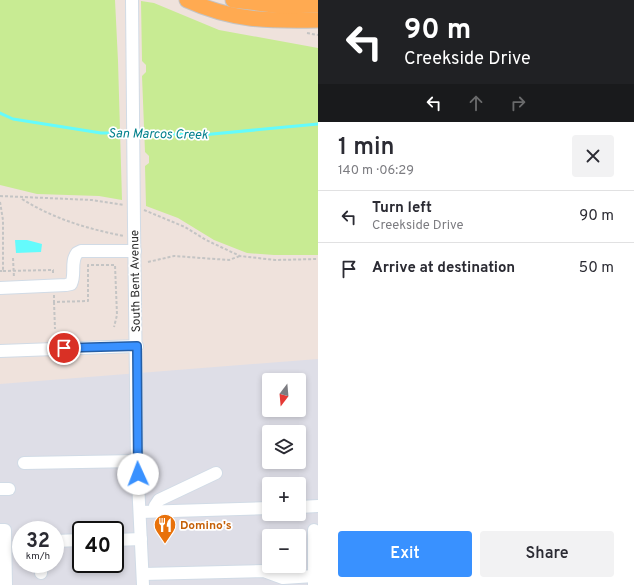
<!DOCTYPE html>
<html lang="en">
<head>
<meta charset="utf-8">
<style>
	body { margin:0; font-family:Overpass,sans-serif; background:#f2f2f3; color:#2b2b33; height:100vh; display:flex; flex-direction:column; font-size:15px; white-space:nowrap }
	* { box-sizing:border-box; margin:0 }
	p { font-size:13px; color:#7c7c81 }
	.icon { flex:none; width:22px; height:22px; fill:none; stroke:currentColor; stroke-width:2; stroke-linecap:round; stroke-linejoin:round }
	.map { position:relative; flex:1; overflow:hidden }
	.details { display:flex; flex-direction:column; background:#fff; width:316px }
	.details>* { flex:none }
	.banner { background:#202124; color:#fff; overflow:hidden }
	.needle { width:26px; rotate:196deg }
	.fabs { position:absolute; left:262px; top:373px; display:grid; gap:8px }
	.fabs a { display:grid; place-items:center; width:44px; height:44px; border-radius:4px; background:#fff; box-shadow:0 2px 6px #0003; font-size:20px }
	.speed { position:absolute; left:12px; top:521px; display:flex; gap:8px; font-size:20px; font-weight:700; text-align:center }
	.speed>* { display:grid; place-content:center; width:52px; height:52px; border-radius:50%; background:#fff; box-shadow:0 2px 6px #0003; line-height:1 }
	.speed small { font-size:10px; font-weight:400 }
	.speed .limit { border:2px solid #111; border-radius:6px; background:#fff; color:#111 }
	.pin { position:absolute; display:grid; place-items:center; width:34px; height:34px; color:#fff; margin:-17px; border:2px solid #fff; border-radius:50%; box-shadow:0 1px 4px #0007 }
	.me { position:absolute; width:44px; margin:-22px; rotate:358deg; stroke-linejoin:round; filter:drop-shadow(0 0 3px #0008) }
	.turn { display:flex; align-items:center; gap:14px; height:84px; padding:0 20px; font-size:18px }
	.turn .icon { width:52px; height:52px; stroke-width:2.5 }
	.turn b { display:block; font-size:28px; line-height:34px }
	.lanes { display:flex; align-items:center; height:38px; padding:0 20px; background:#0003; justify-content:center; gap:20px; direction:ltr }
	.lanes .off { opacity:.35 }
	.round { display:grid; place-items:center; flex:none; width:42px; height:42px; border-radius:4px; background:#f2f2f3 }
	.overview { display:flex; align-items:center; justify-content:space-between; height:68px; padding:0 20px }
	h1 { font-size:24px; font-weight:600; line-height:30px }
	.cta { display:flex; gap:8px; margin-top:auto; padding:8px 20px }
	.cta a { flex:1; height:46px; border-radius:4px; background:#3991ff; color:#fff; font-size:16px; font-weight:600; line-height:46px; text-align:center }
	.cta a+a { background:#f2f2f3; color:#2b2b33 }
	ul { padding:0; list-style:none }
	li { display:flex; align-items:center; gap:12px; height:52px; padding:0 20px; border-top:1px solid #e1e1e2 }
	li div { flex:1 }
	li b { display:block; font-size:15px }
	li em { font-style:normal }
	main { display:flex; flex:1; min-height:0 }
	.map>svg:first-child { display:block }
</style>
</head>
<body>
<main>
<div class="map">
<svg width="318" height="585" viewBox="0 0 318 585">
	<rect width="100%" height="100%" fill="#efe2dc"/>
	<path fill="#dedee7" fill-rule="evenodd" d="M318 359V585H0V384ZM269 380H299V410H269ZM269 432H299V462H269ZM269 484H299V514H269ZM21 530H55V564H21ZM81 530H115V564H81ZM269 536H299V566H269Z"/>
	<g fill="#c8eb93">
		<path d="M0 0H115L118 61 122 200 99 196 37 194 0 185Z"/>
		<path d="M141 1 154 3 219 30 318 48V255H274L247 253 214 240 178 218 146 206 145 166 149 163V156L145 152 142 76 146 72V65L142 61Z"/>
	</g>
	<path fill="#64fbfc" d="M15 240H27L42 244 41 252 16 253Z"/>
	<g fill="none" stroke-linecap="round" stroke-linejoin="round">
		<g stroke="#64fbfc" stroke-width="3">
			<path d="M0 113 13 119 101 133H130"/>
			<path d="M135 133 202 135 318 124"/>
		</g>
		<g stroke="#d1dbe6" stroke-width="14">
			<g id="minor">
				<path d="M134 225 137 461 143 585"/>
				<path d="M0 288 66 285 71 284C76 274 70 262 77 253L81 251H135"/>
				<path d="M0 351 137 346"/>
				<path d="M24 463 137 461"/>
				<path d="M0 489H9"/>
				<path d="M299 507 318 506"/>
				<path d="M155 511V506L159 500 216 473"/>
				<path d="M140 512 269 508"/>
				<path d="M0 530H5L6 585"/>
				<path d="M314 530V585"/>
				<path d="M115 540 141 539"/>
				<path d="M55 541 81 540"/>
				<path d="M41 573 42 564"/>
				<path d="M143 574 264 571 283 578 314 576"/>
			</g>
		</g>
		<g stroke="#c4c4c4" stroke-width="17">
			<g id="major">
				<path d="M187 0C233 21 269 21 318 20"/>
				<path d="M233 0 282 6 318 5"/>
			</g>
		</g>
		<g stroke="#c4c4c4" stroke-width="2" stroke-dasharray="3 2" stroke-linecap="butt">
			<path d="M307 33 318 35"/>
			<path d="M0 196 92 200 124 205"/>
			<path d="M22 199C54 219 88 229 124 236"/>
			<path d="M0 202 3 220V271H0"/>
			<path d="M144 210 185 227 206 240 240 256 275 260 318 259"/>
			<path d="M13 258 14 278"/>
			<path d="M148 262 174 256 229 260 240 256"/>
			<path d="M3 271 53 270V275"/>
			<path d="M54 295V302L88 301V265H115L117 315 114 327"/>
			<path d="M54 302 55 329"/>
		</g>
		<use href="#minor" stroke="#fff" stroke-width="12"/>
		<use href="#major" stroke="#ffaa51" stroke-width="15"/>
		<g stroke="#d1dbe6" stroke-width="14" stroke-linecap="butt">
			<path id="minor-bridge" d="M132 0 134 225"/>
		</g>
		<use href="#minor-bridge" stroke="#fff" stroke-width="12"/>
	</g>
	<g fill="none" stroke-linecap="round" stroke-linejoin="round">
		<g stroke="#255ea6" stroke-width="10">
			<path id="route" d="M64 348 137 346 138 474"/>
		</g>
		<use href="#route" stroke="#3991ff" stroke-width="7"/>
	</g>
	<defs>
		<g id="restaurant-pin" transform="scale(1.15)"><path d="M0 17L-7.5 6A9.5 9.5 0 1 1 7.5 6Z" fill="#e8710a" stroke="#fff"/><path d="M-5-6h1v4h1v-4h1v4h1v-4h1v5L-1.5 .5V6h-2V.5L-5-1ZM5-6V6H3V1.5H1.5Q1.5-4 5-6Z" fill="#fff"/></g>
	</defs>
	<g fill-rule="evenodd">
		<use href="#restaurant-pin" x="165" y="525"/>
	</g>
	<g text-anchor="middle" stroke-width="3.5" stroke-linejoin="round" paint-order="stroke">
		<g font-size="12" fill="#2c2c2c" stroke="#fff">
			<text transform="translate(135 281) rotate(-91)" y="4">South Bent Avenue</text>
		</g>
		<g font-size="12" font-weight="bold" fill="#c56008" stroke="#fff" text-anchor="start">
			<text x="180" y="529">Domino's</text>
		</g>
		<g font-size="13" font-style="italic" fill="#03818c" stroke="#fff">
			<text transform="translate(158 133) rotate(1)" y="5">San Marcos Creek</text>
		</g>
	</g>
</svg>
<div class="fabs">
<a><svg class="needle" viewBox="-14 -14 28 28"><path d="M0-13l5 13h-10z" fill="#e53935"/><path d="M0 13l5-13h-10z" fill="#7c7c81"/></svg></a>
<a><svg class="icon" aria-label="layers" viewBox="0 0 24 24"><path d="M12 4l9 5-9 5-9-5zM3 14l9 5 9-5"/></svg></a>
<a>+</a>
<a>−</a>
</div>
<div class="speed"><div>32<small>km/h</small></div><div class="limit">40</div></div>
<div class="pin" style="left:64px;top:348px;background:#d93025"><svg class="icon" aria-label="arrive" viewBox="0 0 24 24"><path d="M6 21V4h12l-3 4 3 4H6"/></svg></div>
<svg class="me" style="left:138px;top:474px" viewBox="-20 -20 40 40"><circle r="19" fill="#fff"/><path d="M0-13L10 11 0 6-10 11z" fill="#3991ff"/></svg>
</div>
<section class="details">
<div class="banner">
<div class="turn"><svg class="icon" aria-label="left" viewBox="0 0 24 24"><path d="M17 20v-9H6M10 6l-5 5 5 5"/></svg><div><b>90 m</b>Creekside Drive</div></div>
<div class="lanes"><svg class="icon" aria-label="left" viewBox="0 0 24 24"><path d="M17 20v-9H6M10 6l-5 5 5 5"/></svg><svg class="icon off" aria-label="ahead" viewBox="0 0 24 24"><path d="M12 20V5M6 11l6-6 6 6"/></svg><svg class="icon off" aria-label="right" viewBox="0 0 24 24"><path d="M7 20v-9h11M14 6l5 5-5 5"/></svg></div>
</div>
<div class="overview"><div><h1>1 min</h1><p>140 m · 06:29</p></div><a class="round"><svg class="icon" aria-label="close" viewBox="0 0 24 24"><path d="M6 6l12 12M18 6L6 18"/></svg></a></div>
<ul>
<li><svg class="icon" aria-label="left" viewBox="0 0 24 24"><path d="M17 20v-9H6M10 6l-5 5 5 5"/></svg><div><b>Turn left</b><p>Creekside Drive</p></div><em>90 m</em></li>
<li><svg class="icon" aria-label="arrive" viewBox="0 0 24 24"><path d="M6 21V4h12l-3 4 3 4H6"/></svg><div><b>Arrive at destination</b></div><em>50 m</em></li>
</ul>
<div class="cta"><a>Exit</a><a>Share</a></div>
</section>
</main>
</body>
</html>
